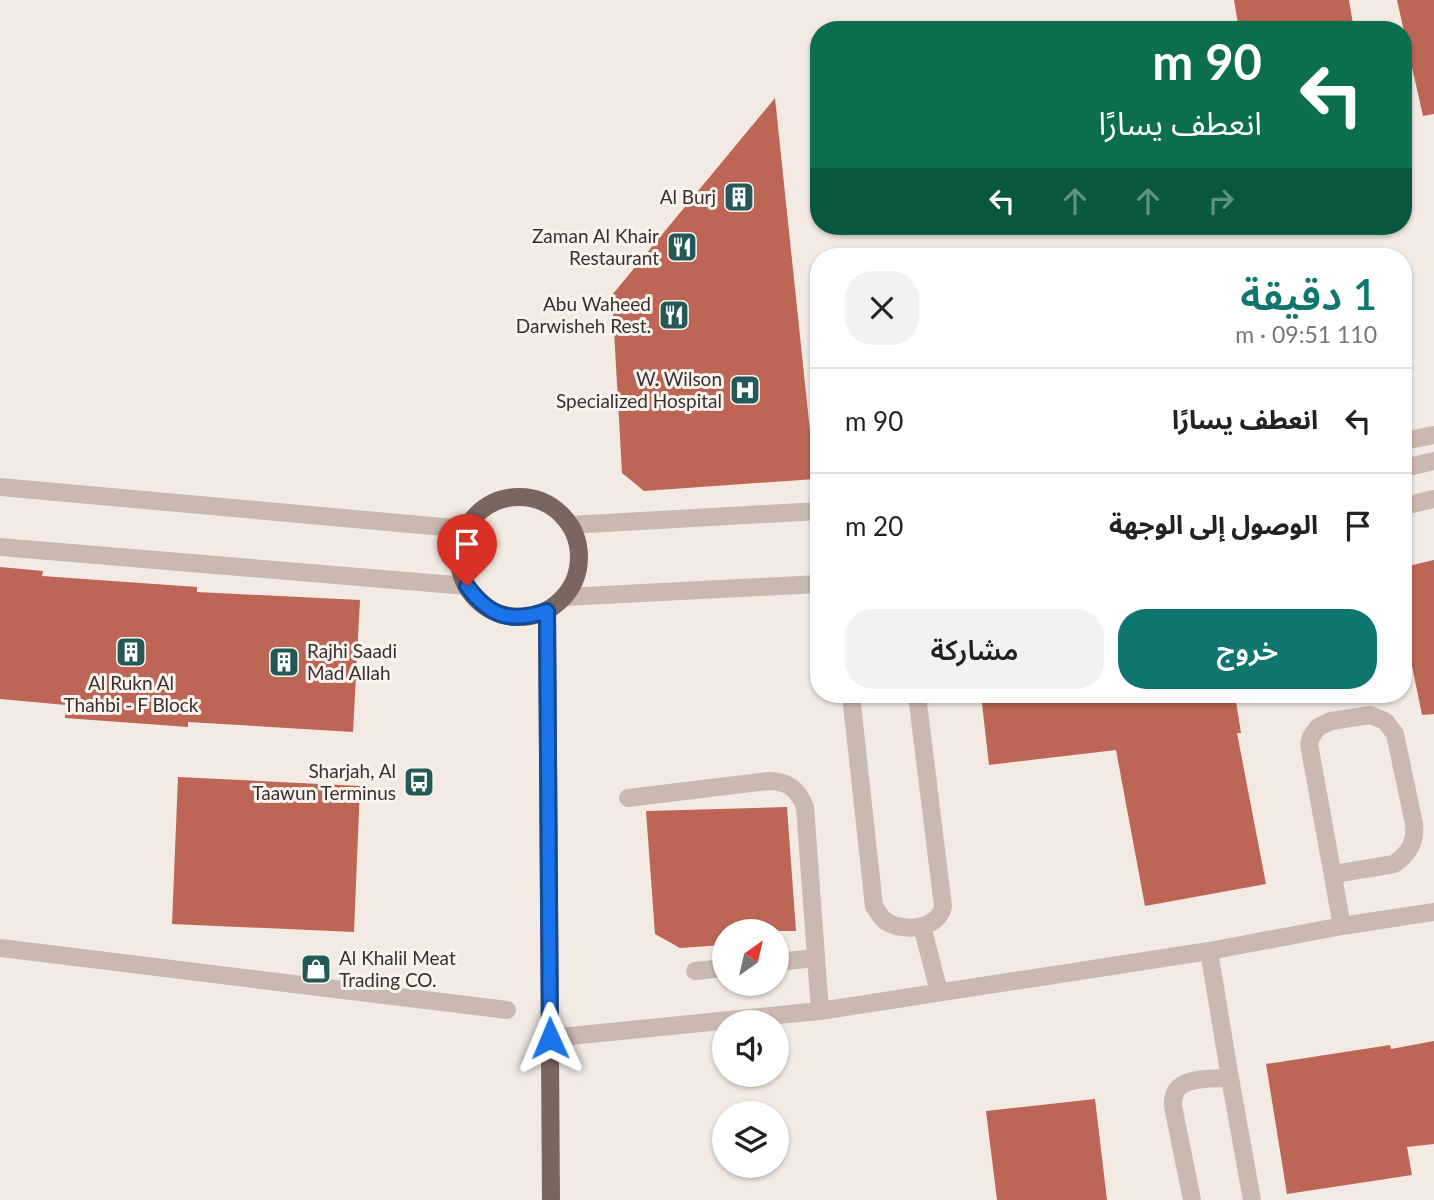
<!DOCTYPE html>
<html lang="ar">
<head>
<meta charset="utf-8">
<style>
	body { margin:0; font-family:Lato,"Noto Sans Arabic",sans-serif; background:#f2f2f2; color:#222; direction:rtl; height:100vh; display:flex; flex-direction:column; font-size:26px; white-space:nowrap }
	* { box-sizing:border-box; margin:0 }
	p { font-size:23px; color:#767676 }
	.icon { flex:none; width:38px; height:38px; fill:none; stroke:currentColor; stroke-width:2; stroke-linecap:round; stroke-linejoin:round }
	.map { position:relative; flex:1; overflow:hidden; direction:ltr }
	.panel { position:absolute; left:810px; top:248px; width:602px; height:455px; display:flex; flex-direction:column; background:#fff; border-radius:28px; box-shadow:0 2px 5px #0004; direction:rtl }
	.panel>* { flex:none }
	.banner { position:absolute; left:810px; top:21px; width:602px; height:214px; border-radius:28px; box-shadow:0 2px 5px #0004; direction:rtl; background:#0b6e4f; color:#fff; overflow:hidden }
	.needle { width:46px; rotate:34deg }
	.buttons { position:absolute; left:712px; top:919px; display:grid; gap:14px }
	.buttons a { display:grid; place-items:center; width:77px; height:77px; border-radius:50%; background:#fff; box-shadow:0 2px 5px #0004; font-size:35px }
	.pin { position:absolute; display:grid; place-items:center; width:60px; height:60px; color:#fff; margin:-72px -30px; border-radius:50% 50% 50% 0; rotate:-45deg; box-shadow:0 0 7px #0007 }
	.pin .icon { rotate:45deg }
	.me { position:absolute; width:77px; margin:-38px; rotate:359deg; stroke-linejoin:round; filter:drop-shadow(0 0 5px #0008) }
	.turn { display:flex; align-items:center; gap:24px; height:147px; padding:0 35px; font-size:32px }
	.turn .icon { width:91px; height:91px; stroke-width:2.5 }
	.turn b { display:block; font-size:49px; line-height:60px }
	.lanes { display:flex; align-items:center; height:66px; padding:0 35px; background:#0003; justify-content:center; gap:35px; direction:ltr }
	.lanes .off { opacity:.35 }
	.round { display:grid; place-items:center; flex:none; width:74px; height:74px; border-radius:28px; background:#f2f2f2 }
	.headline { display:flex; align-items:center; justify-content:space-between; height:119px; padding:0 35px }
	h1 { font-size:42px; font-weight:600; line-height:52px; color:#0f766e }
	.primary-button { display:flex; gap:14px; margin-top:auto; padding:14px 35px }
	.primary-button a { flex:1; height:80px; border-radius:28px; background:#0f766e; color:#fff; font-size:28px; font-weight:600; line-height:80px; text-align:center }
	.primary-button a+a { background:#f2f2f2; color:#222 }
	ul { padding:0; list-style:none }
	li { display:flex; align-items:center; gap:21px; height:105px; padding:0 35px; border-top:2px solid #e0e0e0 }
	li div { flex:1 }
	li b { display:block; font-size:26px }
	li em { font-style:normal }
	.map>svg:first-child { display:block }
</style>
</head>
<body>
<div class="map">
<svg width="1434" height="1200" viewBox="0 0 1434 1200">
	<rect width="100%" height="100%" fill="#f2eae3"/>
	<g fill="#bd6656">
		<path d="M1234 0H1349L1354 30H1239Z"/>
		<path d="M1397 0H1434V114L1423 116Z"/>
		<path d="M775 98 815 479 644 491 622 473 612 295Z"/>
		<path d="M1434 560V714L1422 715 1404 626V567Z"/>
		<path d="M0 567 43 571 42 576 197 587V592L360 600 353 732 188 722V727L65 718 66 705 0 699Z"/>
		<path d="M981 695H1235L1241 733H1237L1266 884 1145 906 1116 750 989 765Z"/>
		<path d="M178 777 360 786 354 932 172 924Z"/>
		<path d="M787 807 796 931H724V945L680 948 655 934 646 811Z"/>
		<path d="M1434 1041V1144L1407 1147 1412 1175 1287 1194 1266 1064 1390 1045 1391 1049Z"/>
		<path d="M1095 1099 1107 1200H997L986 1111Z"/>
	</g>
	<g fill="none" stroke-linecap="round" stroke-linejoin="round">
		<g stroke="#cab9af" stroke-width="18">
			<path d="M1404 441 1434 435"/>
			<path d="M1404 468 1434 461"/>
			<path d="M0 487 466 529"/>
			<path d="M1404 506 1434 499"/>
			<path d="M570 525 819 511"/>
			<path d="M0 547 467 586"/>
			<path d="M565 597 819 584"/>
			<path d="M851 695 874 906C877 911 880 916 884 920 901 933 939 930 943 906L917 695"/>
			<path d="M628 798 768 781C788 781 798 789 805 807L820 1011"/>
			<path d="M1334 874 1394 864C1409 854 1416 842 1414 824L1395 734 1385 721 1370 715 1331 721 1318 727 1311 737 1309 744 1342 926"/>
			<path d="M922 926 939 992"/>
			<path d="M0 948 507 1010"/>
			<path d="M1209 951 1230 1078"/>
			<path d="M777 962 816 958"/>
			<path d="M695 971 724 968"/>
			<path d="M550 1038 820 1011 1209 951 1342 926 1434 912"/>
			<path d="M1192 1200 1173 1106C1171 1075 1208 1079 1230 1078L1252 1200"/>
		</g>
		<g stroke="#7a665f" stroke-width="18">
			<circle cx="519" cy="557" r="60"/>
			<path d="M547 611 551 1200"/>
		</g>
	</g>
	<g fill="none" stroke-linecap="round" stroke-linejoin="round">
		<g stroke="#114b97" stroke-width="18">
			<path id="route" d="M467 586C490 617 510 623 547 611L550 1038"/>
		</g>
		<use href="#route" stroke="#1a73e8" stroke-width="12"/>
	</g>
	<defs>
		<g id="building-square" transform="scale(1.575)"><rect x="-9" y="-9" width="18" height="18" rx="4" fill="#245958" stroke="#faf4ef"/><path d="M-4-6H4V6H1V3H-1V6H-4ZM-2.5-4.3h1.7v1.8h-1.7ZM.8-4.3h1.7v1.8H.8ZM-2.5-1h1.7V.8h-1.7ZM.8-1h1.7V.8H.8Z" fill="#fff"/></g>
		<g id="restaurant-square" transform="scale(1.575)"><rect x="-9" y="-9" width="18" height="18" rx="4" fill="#245958" stroke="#faf4ef"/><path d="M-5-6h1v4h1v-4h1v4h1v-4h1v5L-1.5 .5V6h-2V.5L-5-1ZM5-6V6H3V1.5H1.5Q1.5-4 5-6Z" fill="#fff"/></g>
		<g id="hospital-square" transform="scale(1.575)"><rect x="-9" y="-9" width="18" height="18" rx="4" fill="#245958" stroke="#faf4ef"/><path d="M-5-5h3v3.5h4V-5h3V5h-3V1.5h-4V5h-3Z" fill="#fff"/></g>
		<g id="bus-square" transform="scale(1.575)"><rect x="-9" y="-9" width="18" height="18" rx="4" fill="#245958" stroke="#faf4ef"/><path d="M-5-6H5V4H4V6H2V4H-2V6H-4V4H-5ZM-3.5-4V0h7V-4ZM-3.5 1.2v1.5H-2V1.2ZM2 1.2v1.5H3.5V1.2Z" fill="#fff"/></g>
		<g id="shop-square" transform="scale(1.575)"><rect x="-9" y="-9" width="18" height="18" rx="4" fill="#245958" stroke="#faf4ef"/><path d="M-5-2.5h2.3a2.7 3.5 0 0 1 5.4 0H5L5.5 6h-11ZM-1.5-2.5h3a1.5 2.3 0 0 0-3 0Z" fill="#fff"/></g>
	</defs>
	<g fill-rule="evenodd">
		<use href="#building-square" x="739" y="197"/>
		<use href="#restaurant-square" x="682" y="247"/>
		<use href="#restaurant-square" x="674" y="315"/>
		<use href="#hospital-square" x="745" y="390"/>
		<use href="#building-square" x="131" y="652"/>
		<use href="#building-square" x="284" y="662"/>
		<use href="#bus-square" x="419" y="782"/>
		<use href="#shop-square" x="316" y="969"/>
	</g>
	<g text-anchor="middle" stroke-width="6" stroke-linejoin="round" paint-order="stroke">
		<g font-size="19" fill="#3a2f2c" stroke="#faf4ef" text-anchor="end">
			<text x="716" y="204">Al Burj</text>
			<text x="659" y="243">Zaman Al Khair<tspan x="659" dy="22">Restaurant</tspan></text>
			<text x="651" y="311">Abu Waheed<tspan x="651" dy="22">Darwisheh Rest.</tspan></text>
			<text x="722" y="386">W. Wilson<tspan x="722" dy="22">Specialized Hospital</tspan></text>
			<text x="307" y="658" text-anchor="start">Rajhi Saadi<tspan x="307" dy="22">Mad Allah</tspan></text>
			<text x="131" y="690" text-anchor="middle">Al Rukn Al<tspan x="131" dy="22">Thahbi - F Block</tspan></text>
			<text x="396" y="778">Sharjah, Al<tspan x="396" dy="22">Taawun Terminus</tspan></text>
			<text x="339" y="965" text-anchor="start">Al Khalil Meat<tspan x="339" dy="22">Trading CO.</tspan></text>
		</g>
	</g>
</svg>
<div class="buttons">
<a><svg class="needle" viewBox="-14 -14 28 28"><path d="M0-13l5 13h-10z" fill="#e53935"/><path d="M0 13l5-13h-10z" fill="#767676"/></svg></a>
<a><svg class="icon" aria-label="sound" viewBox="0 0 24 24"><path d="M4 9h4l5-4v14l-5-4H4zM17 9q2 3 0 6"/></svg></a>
<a><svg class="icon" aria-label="layers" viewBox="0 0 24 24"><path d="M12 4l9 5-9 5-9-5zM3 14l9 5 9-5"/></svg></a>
</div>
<div class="pin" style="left:467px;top:586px;background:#d93025"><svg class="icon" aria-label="arrive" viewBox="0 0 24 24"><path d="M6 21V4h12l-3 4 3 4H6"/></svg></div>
<svg class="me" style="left:550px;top:1038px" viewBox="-20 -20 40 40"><path d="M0-17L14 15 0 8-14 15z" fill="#1a73e8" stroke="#fff" stroke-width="4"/></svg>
<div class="banner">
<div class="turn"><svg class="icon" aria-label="left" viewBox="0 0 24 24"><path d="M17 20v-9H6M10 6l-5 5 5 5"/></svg><div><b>90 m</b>انعطف يسارًا</div></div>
<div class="lanes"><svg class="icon" aria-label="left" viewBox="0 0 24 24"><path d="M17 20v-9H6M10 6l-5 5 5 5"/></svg><svg class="icon off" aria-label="ahead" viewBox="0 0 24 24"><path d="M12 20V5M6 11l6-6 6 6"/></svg><svg class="icon off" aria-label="ahead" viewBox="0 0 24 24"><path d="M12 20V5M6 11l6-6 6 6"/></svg><svg class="icon off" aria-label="right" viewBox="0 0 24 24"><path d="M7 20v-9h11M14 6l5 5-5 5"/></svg></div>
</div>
<section class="panel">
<div class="headline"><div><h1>1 دقيقة</h1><p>110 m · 09:51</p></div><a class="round"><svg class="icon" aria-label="close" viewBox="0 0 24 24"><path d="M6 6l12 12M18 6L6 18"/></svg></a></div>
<ul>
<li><svg class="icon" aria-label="left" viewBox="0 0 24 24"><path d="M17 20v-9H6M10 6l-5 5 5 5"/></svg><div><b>انعطف يسارًا</b></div><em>90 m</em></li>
<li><svg class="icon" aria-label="arrive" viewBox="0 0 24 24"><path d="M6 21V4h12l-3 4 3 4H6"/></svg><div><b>الوصول إلى الوجهة</b></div><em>20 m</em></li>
</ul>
<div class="primary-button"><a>خروج</a><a>مشاركة</a></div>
</section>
</div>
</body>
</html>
